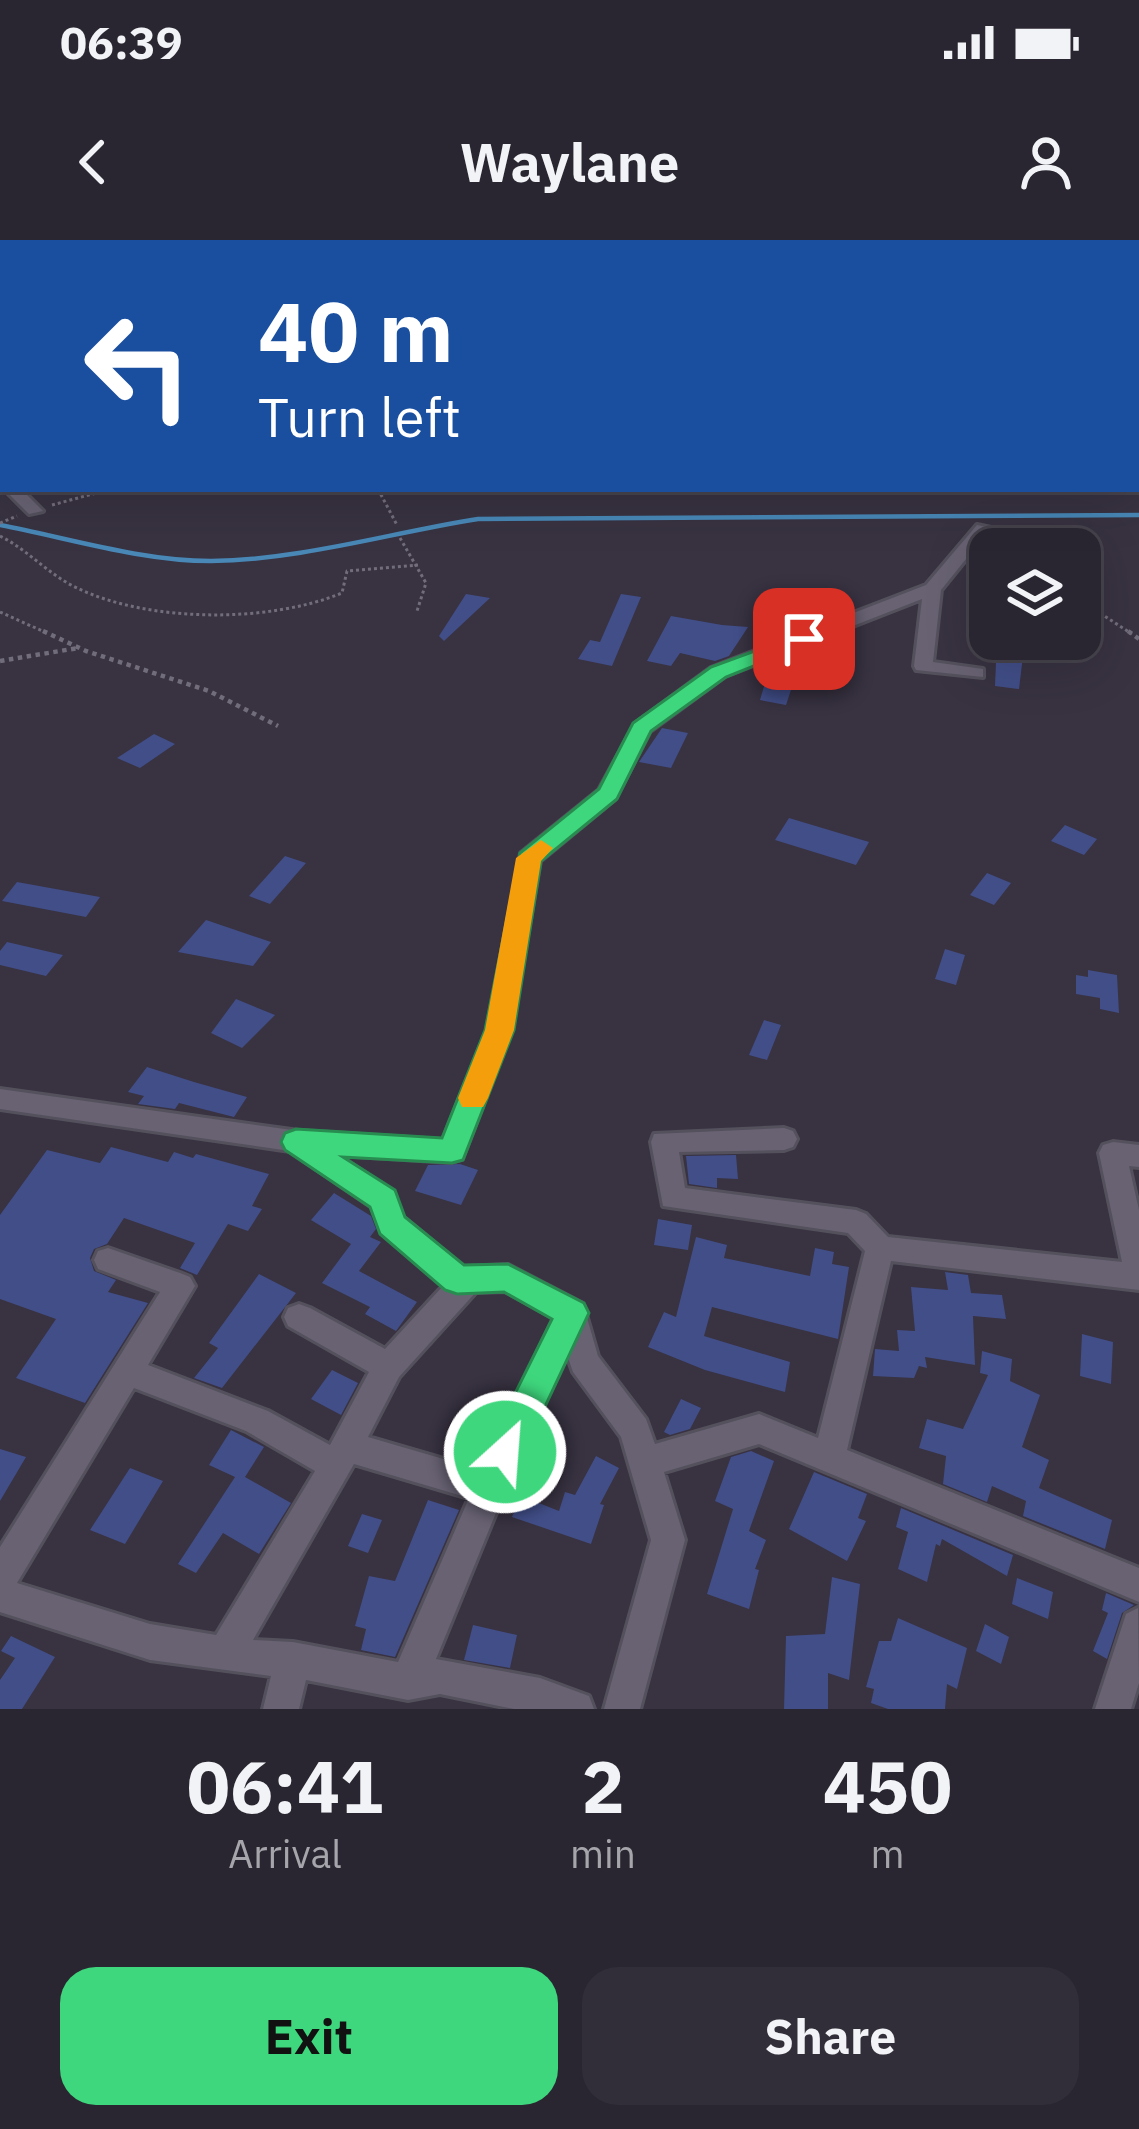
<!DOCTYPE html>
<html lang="en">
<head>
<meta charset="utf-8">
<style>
	body { margin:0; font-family:"IBM Plex Sans",sans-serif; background:#322e39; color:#f1f3f6; height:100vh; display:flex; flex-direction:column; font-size:45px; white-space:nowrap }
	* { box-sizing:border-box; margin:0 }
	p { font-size:39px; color:#a5a5ab }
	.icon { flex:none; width:66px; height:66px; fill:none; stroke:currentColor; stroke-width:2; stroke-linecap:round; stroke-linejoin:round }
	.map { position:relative; height:1469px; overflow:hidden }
	.drawer { display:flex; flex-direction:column; background:#2a2631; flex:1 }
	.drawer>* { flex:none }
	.top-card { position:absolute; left:0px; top:0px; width:1140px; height:252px; box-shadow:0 12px 48px #0002,0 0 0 3px #46434d; background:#1a4fa0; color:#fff; overflow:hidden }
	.buttons { position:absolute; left:969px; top:288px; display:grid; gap:24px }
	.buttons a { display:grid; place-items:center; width:132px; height:132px; border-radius:24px; background:#2a2631; box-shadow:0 12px 48px #0002,0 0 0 3px #46434d; font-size:60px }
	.pin { position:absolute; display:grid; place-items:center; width:102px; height:102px; color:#fff; margin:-51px; border-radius:24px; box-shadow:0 6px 18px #0006 }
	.me { position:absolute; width:132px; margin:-66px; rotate:26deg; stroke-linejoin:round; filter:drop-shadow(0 0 9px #0008) }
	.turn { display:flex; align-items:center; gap:42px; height:252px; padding:0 60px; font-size:54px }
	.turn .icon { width:156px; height:156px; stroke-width:2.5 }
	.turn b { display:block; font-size:84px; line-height:102px }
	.eta { display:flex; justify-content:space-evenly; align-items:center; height:204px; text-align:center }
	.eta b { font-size:72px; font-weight:700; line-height:84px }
	.primary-button { display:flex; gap:24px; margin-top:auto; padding:24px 60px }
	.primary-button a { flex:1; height:138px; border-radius:36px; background:#3ed77d; color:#111; font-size:48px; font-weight:700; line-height:138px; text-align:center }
	.primary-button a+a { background:#322e39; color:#f1f3f6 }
	.status { display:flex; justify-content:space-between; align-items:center; height:84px; padding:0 60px; background:#2a2631; direction:ltr }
	.status svg { height:33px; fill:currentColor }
	header { display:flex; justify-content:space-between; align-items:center; height:156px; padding:0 60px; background:#2a2631; font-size:54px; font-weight:700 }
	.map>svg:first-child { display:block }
</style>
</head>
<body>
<div class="status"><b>06:39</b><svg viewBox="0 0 49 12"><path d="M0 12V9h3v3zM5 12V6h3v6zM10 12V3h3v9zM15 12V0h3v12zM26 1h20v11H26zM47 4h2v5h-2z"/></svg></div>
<header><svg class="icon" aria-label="back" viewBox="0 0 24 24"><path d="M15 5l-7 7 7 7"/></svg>Waylane<svg class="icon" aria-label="person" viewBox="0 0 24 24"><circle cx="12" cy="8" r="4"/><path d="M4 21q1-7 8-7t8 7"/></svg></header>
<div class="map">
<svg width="1139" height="1469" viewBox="0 0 1139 1469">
	<rect width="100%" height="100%" fill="#383241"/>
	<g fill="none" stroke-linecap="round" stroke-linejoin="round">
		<path stroke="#4887b6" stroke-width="4.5" d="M0 285C68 298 141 321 211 321 301 320 389 293 478 279L1139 275"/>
	</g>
	<g fill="#414e88">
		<path d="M466 354 490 358 444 401 439 396Z"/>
		<path d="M621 354 641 357 612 426 578 419 590 400 600 402Z"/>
		<path d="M671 376 722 385 748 387 729 416 715 421 680 413 671 426 647 421Z"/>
		<path d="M997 399H1025L1019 449 995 446Z"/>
		<path d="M785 417 801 420 786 465 760 460 771 423Z"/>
		<path d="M662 488 688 493 671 528 639 522Z"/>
		<path d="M154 494 175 504 140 528 117 518Z"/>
		<path d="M789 578 869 602 856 625 775 600Z"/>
		<path d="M1065 585 1097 599 1084 615 1051 601Z"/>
		<path d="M285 616 306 623 270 664 249 656Z"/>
		<path d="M987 633 1011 643 994 665 970 655Z"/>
		<path d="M17 642 100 657 86 677 2 661Z"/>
		<path d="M206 680 212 682 271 702 253 726 178 712Z"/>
		<path d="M7 702 63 715 46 736 0 725V711Z"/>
		<path d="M945 709 965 715 956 745 935 739Z"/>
		<path d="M1088 730 1117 735 1119 773 1100 769V758L1076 754V735L1088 737Z"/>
		<path d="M236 759 275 775 242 808 211 793Z"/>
		<path d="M764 780 781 785 767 820 749 815Z"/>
		<path d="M147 827 194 842 247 857 234 877 179 863 175 869 138 864 144 856 128 852Z"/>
		<path d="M111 907 168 922 174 912 193 918 196 914 269 934 252 966 262 969 248 991 228 984 197 1035 180 1028 195 1003 124 978 107 1004 94 1009 90 1018 94 1031 116 1040 108 1052 148 1063 85 1163 16 1138 56 1079 0 1059V975L47 910 100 923Z"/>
		<path d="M736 915 738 939 717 938V948L689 944 686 916Z"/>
		<path d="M460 924 478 930 461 965 415 951 428 925Z"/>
		<path d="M334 953 371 976 376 989 370 997 381 1002 359 1031 417 1062 396 1091 365 1074 370 1067 322 1043 351 1004 311 980Z"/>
		<path d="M658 979 692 985 688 1010 654 1005Z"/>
		<path d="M696 997 727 1005 724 1018 810 1036 815 1008 834 1012 832 1024 849 1027 838 1099 712 1067 704 1096 790 1122 785 1152 705 1130 648 1107 664 1072 676 1077Z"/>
		<path d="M945 1032 968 1035 971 1053 1002 1055 1006 1079 973 1076 975 1125 925 1117 927 1128 919 1126 914 1138 873 1136 875 1109 899 1111 897 1090 915 1091 911 1047 948 1050Z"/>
		<path d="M259 1034 296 1053 222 1148 194 1138 218 1108 209 1103Z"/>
		<path d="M1082 1094 1113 1102 1111 1144 1080 1136Z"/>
		<path d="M982 1111 1012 1119 1010 1141 1040 1155 1022 1207 1049 1220 1039 1248 1112 1280 1105 1309 1023 1276 1026 1261 992 1246 987 1262 943 1244 946 1216 919 1208 927 1179 963 1189 988 1135 980 1133Z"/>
		<path d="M332 1130 358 1143 341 1175 311 1159Z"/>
		<path d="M681 1159 701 1168 690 1189 670 1195 664 1192Z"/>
		<path d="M231 1190 264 1207 245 1237 291 1263 259 1314 223 1293 196 1333 178 1324 235 1237 209 1225Z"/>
		<path d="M0 1209 26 1217 0 1261Z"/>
		<path d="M751 1211 774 1221 749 1291 766 1300 755 1329 759 1330 749 1369 707 1354 733 1269 715 1261 731 1217Z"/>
		<path d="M596 1216 619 1228 600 1264 604 1265 591 1304 512 1277 521 1256 559 1271 565 1252 575 1255Z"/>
		<path d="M130 1228 163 1241 125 1304 90 1290Z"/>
		<path d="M814 1232 867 1254 858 1278 866 1281 847 1321 789 1289Z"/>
		<path d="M428 1260 459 1270 395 1417 361 1410 366 1389 355 1386 369 1336 395 1341Z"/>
		<path d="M901 1268 1013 1315 1007 1336 942 1299 940 1306 936 1304 927 1342 898 1329 908 1292 896 1287Z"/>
		<path d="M362 1274 382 1280 368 1313 348 1306Z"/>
		<path d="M832 1337 860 1344 849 1440 828 1433V1469H784L786 1396 825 1394Z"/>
		<path d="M1017 1338 1053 1352 1048 1379 1012 1364Z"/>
		<path d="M1106 1353 1134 1365 1122 1373 1107 1419 1093 1411 1108 1373 1102 1370Z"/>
		<path d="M898 1378 967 1408 957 1449 947 1444 945 1469H888L871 1463 874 1449 866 1447 879 1401H891Z"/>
		<path d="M985 1384 1009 1397 1001 1424 976 1411Z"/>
		<path d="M473 1385 517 1395 510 1428 464 1420Z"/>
		<path d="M11 1396 55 1417 22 1469H0V1440L15 1418 1 1411Z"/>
	</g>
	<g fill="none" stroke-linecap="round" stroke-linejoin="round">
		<g stroke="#54505c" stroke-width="6">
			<g id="minor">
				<path d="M0 3H5L3 9H0Z"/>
				<rect x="0" y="111" width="3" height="8"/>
				<rect x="1137" y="133" width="2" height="8"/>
				<path d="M4 249H21L43 271 29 274Z"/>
				<path d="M977 285 991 288 941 350 933 422 983 429V437L916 430 914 426 922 359 725 436 650 491 615 559 540 621 511 790 462 919 452 922 338 915 393 952 403 977 463 1027 508 1025 583 1064 598 1116 646 1179 655 1204 759 1174 818 1198 865 1011 848 993 663 966 651 902 654 894 784 888 793 891 797 899 793 907 784 910 679 912 685 948 856 970 866 974 888 997 1122 1022 1099 913 1103 905 1113 902 1139 905V927L1129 926 1139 970V1050L891 1021 847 1210 1139 1328V1362L759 1204 664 1232 685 1300 640 1469H604L651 1300 621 1197 573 1132 567 1115 518 1219 436 1419 540 1438 589 1456 594 1469H514L440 1454 408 1460 306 1440 299 1469H263L271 1436 150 1420 0 1372V1307L160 1052 98 1029 94 1020 98 1011 108 1008 180 1033 190 1037 195 1046 148 1125 268 1171 330 1205 369 1132 288 1086 284 1077 288 1068 299 1064 310 1068 385 1109 443 1046 382 992 372 967 290 911 0 869V849L299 891 443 900 487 790 521 613 599 550 635 484 711 428 926 345ZM505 1051 554 1078 481 1230 368 1197 399 1137 476 1052ZM134 1148 246 1191 315 1231 216 1395 150 1384 17 1343ZM354 1224 469 1258 398 1422 293 1402 253 1400Z"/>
				<path d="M1138 1368 1139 1443 1131 1469H1095L1126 1374Z"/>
			</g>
		</g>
		<g stroke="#726d7a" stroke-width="3" stroke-dasharray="3 3" stroke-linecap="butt">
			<path d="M378 249 397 285"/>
			<path d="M52 265 111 249"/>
			<path d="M0 283 17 276"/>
			<path d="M0 296C28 310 49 335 77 348 150 383 269 383 342 353L347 331 418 325"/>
			<path d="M400 298 426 343 417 371"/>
			<path d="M997 298 1011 309"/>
			<path d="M1080 360 1132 394"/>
			<path d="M0 372 49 394"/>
		</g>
		<g stroke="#726d7a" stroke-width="4.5" stroke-dasharray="4.5 4.5" stroke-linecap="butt">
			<path d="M43 391 86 411 209 451 278 486"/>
			<path d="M1128 391 1139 399"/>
			<path d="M0 421 78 408"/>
		</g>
		<use href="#minor" fill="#686273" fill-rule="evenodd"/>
	</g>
	<path fill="#3ed77d" stroke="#288c51" stroke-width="3" d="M804 393 814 399 811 403 726 437 651 491 617 559 541 621 514 790 463 920 452 923 343 917 395 950 405 977 464 1025 508 1024 584 1063 589 1073 518 1224 505 1229 492 1224 486 1212 552 1079 504 1052 457 1054 445 1050 380 994 370 967 285 910 281 902 285 893 296 889 442 898 485 790 520 613 599 549 633 483 711 427Z"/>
	<path fill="#f59e0b" d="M541 600 553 608 541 621 514 790 488 858 483 867H462L458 858 485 790 516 618Z"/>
</svg>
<div class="buttons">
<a><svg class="icon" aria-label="layers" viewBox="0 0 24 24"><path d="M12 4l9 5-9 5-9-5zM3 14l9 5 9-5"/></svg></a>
</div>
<div class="pin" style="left:804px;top:399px;background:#d93025"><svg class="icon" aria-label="arrive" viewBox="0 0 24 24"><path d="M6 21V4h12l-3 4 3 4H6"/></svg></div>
<svg class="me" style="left:505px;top:1212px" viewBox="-20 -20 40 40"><circle r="17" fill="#3ed77d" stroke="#fff" stroke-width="3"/><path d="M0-11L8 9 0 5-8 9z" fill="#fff"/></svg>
<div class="top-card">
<div class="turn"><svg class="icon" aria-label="left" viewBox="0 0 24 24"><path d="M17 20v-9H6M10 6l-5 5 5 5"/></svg><div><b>40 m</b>Turn left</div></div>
</div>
</div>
<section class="drawer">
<div class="eta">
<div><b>06:41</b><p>Arrival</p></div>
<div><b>2</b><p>min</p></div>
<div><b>450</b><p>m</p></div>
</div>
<div class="primary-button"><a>Exit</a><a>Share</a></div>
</section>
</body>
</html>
